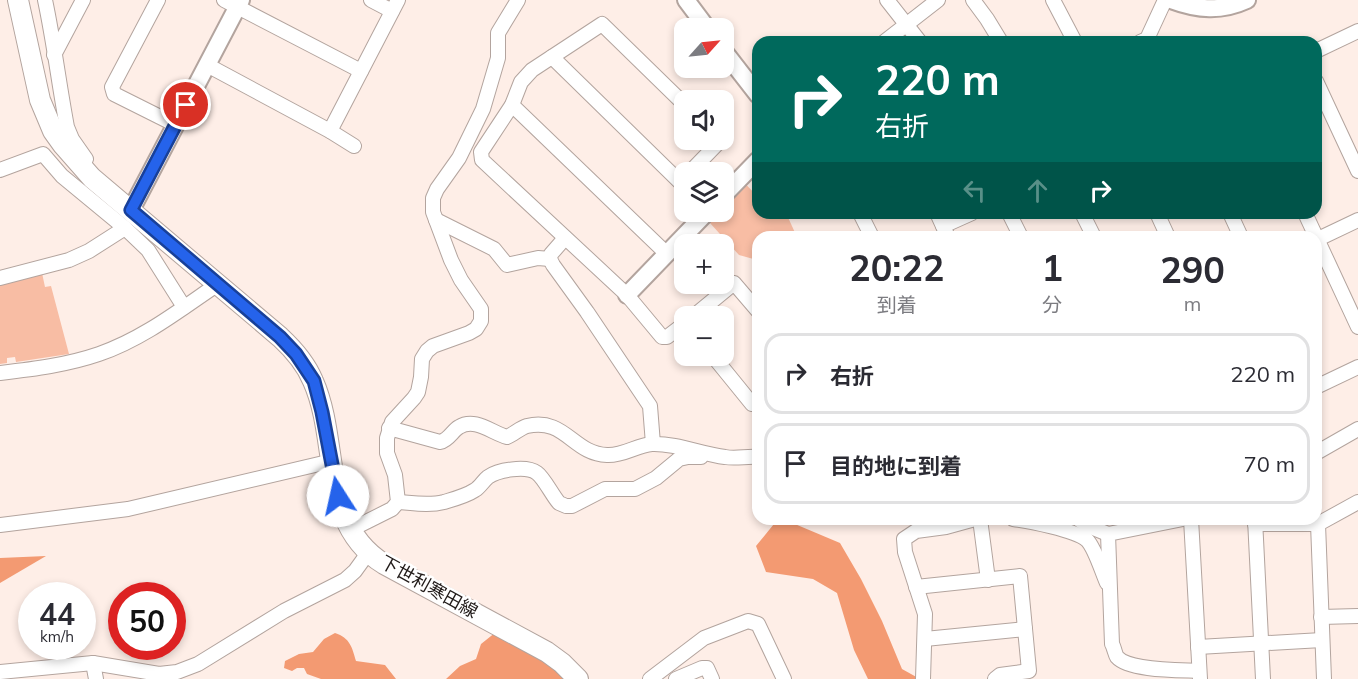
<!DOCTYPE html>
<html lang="ja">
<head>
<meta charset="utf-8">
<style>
	body { margin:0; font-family:Mulish,"Noto Sans JP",sans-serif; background:#f7f7f7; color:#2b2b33; height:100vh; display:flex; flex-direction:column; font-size:22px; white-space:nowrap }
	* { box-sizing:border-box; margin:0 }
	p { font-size:20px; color:#7c7c81 }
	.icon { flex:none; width:33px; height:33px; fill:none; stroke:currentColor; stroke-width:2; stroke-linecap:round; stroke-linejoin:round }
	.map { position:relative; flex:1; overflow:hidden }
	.panel { position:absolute; left:752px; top:231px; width:570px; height:294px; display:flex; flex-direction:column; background:#fff; border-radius:18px; box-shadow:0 3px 9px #0003 }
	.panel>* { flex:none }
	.guide { position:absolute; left:752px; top:36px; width:570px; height:183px; border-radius:18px; box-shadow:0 3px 9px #0003; background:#00695c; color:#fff; overflow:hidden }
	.needle { width:39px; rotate:63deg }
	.tools { position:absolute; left:674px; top:18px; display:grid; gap:12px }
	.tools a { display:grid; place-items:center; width:60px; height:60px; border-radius:12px; background:#fff; box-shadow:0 3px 9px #0003; font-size:30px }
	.speed { position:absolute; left:18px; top:582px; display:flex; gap:12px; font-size:30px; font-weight:700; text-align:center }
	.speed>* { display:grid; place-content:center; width:78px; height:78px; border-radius:50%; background:#fff; box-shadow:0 3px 9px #0003; line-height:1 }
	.speed small { font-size:15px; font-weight:400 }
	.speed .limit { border:9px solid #d22; background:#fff; color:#111 }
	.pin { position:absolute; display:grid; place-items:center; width:51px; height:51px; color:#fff; margin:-26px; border:3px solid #fff; border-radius:50%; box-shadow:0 2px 6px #0007 }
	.me { position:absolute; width:66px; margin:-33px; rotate:350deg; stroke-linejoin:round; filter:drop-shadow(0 0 4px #0008) }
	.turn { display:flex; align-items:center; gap:21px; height:126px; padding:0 24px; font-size:27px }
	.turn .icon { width:78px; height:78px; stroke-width:2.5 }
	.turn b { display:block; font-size:42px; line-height:51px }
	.lanes { display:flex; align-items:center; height:57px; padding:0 24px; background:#0003; justify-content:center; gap:30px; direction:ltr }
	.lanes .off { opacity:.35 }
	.eta { display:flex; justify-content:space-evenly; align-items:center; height:102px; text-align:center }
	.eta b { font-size:36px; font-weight:700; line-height:42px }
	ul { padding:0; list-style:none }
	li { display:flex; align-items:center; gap:18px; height:81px; margin:0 12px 9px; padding:0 12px; border:3px solid #e1e1e2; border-radius:18px }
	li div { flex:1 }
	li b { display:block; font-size:22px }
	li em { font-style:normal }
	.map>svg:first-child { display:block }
</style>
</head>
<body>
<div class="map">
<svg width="1358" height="679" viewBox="0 0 1358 679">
	<rect width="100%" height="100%" fill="#feeee7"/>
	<g fill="#f8bda4">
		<path d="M737 175 757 196 758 213H786L797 237H758L757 260 739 255 700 212H723V189Z"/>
		<path d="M42 273 45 287 51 286 69 354 16 362 15 357 7 358V363L0 364V284Z"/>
	</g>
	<g fill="#f39a72">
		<path d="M778 519H783L840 543 861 579 882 621 902 669 920 679H868L854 650 837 593 813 579 766 572 756 546Z"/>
		<path d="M46 556 0 583V558Z"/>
		<path d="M496 632 573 679H446L460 666 476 659 481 644Z"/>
		<path d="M335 633C350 638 352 647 356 661L385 665 396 679H321L307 674 304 668H297L292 671 284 668 285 661 299 654 313 652 324 639Z"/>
	</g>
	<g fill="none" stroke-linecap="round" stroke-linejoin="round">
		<g stroke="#b3a49e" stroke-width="16">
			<g id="minor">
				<path d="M45 0C54 42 59 85 67 127L72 139 86 159"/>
				<path d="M158 0 112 87 114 94 176 125"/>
				<path d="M224 0 361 71"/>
				<path d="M371 0 392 11"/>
				<path d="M887 0 920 42"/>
				<path d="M973 0 987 19 1001 42"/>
				<path d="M1053 0 1075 42"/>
				<path d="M884 42 938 0"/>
				<path d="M1140 42 1147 39 1165 0"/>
				<path d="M1316 51 1358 31"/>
				<path d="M54 55 83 0"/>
				<path d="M552 57 684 186"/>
				<path d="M207 65 330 131 354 146"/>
				<path d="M1316 81 1358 171"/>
				<path d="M684 104 602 24 532 70 521 82 512 105 481 152 482 160 627 295 662 337H667L684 324"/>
				<path d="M512 105 666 253"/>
				<path d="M330 131 398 0"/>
				<path d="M0 170 43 154 62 176 125 228 148 250 184 307"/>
				<path d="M690 172 721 140"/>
				<path d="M860 213 872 237"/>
				<path d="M937 213 948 237"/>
				<path d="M1009 213 1021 237"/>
				<path d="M1082 213 1094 237"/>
				<path d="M1157 213 1168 237"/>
				<path d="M1230 213 1241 237"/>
				<path d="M1305 213 1358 327"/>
				<path d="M436 220 494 249 507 265 538 258 550 259"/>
				<path d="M943 226 972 213"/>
				<path d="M565 238 551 254 550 259 553 265 587 312 650 406 653 444"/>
				<path d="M1316 240 1358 220"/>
				<path d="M0 278 69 260 89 251 125 228"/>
				<path d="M694 316 734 283 758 311"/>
				<path d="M713 356 752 404 758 400"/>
				<path d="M0 373C34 369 67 365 99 354 143 339 181 309 218 284"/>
				<path d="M1316 387 1358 367"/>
				<path d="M389 428 440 442C449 440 452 431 459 427 475 417 492 433 507 437 514 434 520 428 527 426 565 417 573 454 607 455 623 456 637 445 652 444 677 443 701 454 725 457 736 459 747 456 758 457"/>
				<path d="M1316 453 1358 429"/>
				<path d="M398 502C413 503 429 506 444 502 454 499 466 496 475 490 480 487 483 481 488 477 498 470 526 465 537 473 544 478 552 495 559 503L566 506H572L605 489H635L656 478 679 459 688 457H701"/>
				<path d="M980 519 988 580"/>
				<path d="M1013 519C1029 521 1075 530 1087 540 1095 548 1102 572 1107 583"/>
				<path d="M1078 519 1086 525 1108 534"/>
				<path d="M1183 519 1108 534 1112 644C1114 647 1115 654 1117 657 1129 671 1181 670 1199 671"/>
				<path d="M1191 519 1200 679"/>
				<path d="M1255 519 1263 679"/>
				<path d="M1255 524H1318"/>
				<path d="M0 525 128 509 332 461"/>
				<path d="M350 530 392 509 398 502 395 475 387 453V438L392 422 414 398 418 392 421 377 422 359 427 351 433 346 469 333 476 329 481 321V309L461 280 451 260 433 212V198L437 189 459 158 483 109 498 58V33L518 0"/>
				<path d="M916 587 1020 576 1029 671 1000 675 995 679"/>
				<path d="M1321 617 1358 616"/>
				<path d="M925 639 1025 629"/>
				<path d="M1198 647 1322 640"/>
				<path d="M93 663 96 679"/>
				<path d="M0 672 93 663 159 674 177 672 198 664 284 611 345 580 355 571 368 553"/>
				<path d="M650 679 704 638 748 621 758 624 784 679"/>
				<path d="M676 679 702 668H707L712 679"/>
				<path d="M923 679 925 614 905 552 904 539 916 531 946 527 975 519"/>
				<path d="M1324 679 1318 524 1358 502"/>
			</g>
		</g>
		<g stroke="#b3a49e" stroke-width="20">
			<g id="tertiary">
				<path d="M686 0 707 28"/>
				<path d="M1171 0C1198 10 1221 12 1247 0"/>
				<path d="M723 50 758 95"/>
				<path d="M723 196 758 160"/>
				<path d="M131 210 241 0"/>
				<path d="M627 295 707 212"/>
			</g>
		</g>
		<g stroke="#b3a49e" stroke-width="22">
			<path id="secondary" d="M18 0 40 100 53 131 63 145 92 178 280 337C293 349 306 364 313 381 340 441 319 524 384 564L547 652 562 663 578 679"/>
		</g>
		<use href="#minor" stroke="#fff" stroke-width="14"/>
		<use href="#tertiary" stroke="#fff" stroke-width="16"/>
		<use href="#secondary" stroke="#fff" stroke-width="20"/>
	</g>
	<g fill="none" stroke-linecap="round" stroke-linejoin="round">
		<g stroke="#184099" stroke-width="15">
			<path id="route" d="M186 105 131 210 280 337 296 354 314 381 322 412 338 496"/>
		</g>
		<use href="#route" stroke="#2563eb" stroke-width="10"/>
	</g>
	<g text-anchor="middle" stroke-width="5" stroke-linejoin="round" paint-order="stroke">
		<g font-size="18" fill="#201a18" stroke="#fff">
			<text transform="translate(429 587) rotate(29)" y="6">下世利寒田線</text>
		</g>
	</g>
</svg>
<div class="tools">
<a><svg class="needle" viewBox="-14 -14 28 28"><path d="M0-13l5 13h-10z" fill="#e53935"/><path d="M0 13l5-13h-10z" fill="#7c7c81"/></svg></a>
<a><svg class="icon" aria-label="sound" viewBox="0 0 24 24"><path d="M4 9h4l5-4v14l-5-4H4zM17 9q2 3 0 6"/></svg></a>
<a><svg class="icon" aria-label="layers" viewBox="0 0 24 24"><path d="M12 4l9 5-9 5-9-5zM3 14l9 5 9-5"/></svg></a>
<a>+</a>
<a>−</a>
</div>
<div class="speed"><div>44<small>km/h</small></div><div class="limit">50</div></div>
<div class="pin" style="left:186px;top:105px;background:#d93025"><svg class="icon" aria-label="arrive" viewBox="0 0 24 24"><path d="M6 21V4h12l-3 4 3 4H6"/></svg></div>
<svg class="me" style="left:338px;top:496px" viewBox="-20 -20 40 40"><circle r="19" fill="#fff"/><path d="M0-13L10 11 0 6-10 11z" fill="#2563eb"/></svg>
<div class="guide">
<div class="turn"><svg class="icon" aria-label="right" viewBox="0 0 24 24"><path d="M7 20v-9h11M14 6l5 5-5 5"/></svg><div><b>220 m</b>右折</div></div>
<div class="lanes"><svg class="icon off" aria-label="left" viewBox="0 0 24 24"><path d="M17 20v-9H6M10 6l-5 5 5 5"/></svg><svg class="icon off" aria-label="ahead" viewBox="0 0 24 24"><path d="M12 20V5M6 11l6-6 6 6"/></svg><svg class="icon" aria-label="right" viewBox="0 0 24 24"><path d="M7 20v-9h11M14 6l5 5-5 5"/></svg></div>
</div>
<section class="panel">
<div class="eta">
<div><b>20:22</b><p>到着</p></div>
<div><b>1</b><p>分</p></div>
<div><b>290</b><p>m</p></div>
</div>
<ul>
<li><svg class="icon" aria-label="right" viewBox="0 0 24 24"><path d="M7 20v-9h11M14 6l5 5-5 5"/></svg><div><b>右折</b></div><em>220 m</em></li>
<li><svg class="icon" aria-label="arrive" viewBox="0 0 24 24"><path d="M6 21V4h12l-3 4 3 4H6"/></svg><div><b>目的地に到着</b></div><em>70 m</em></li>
</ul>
</section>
</div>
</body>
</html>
